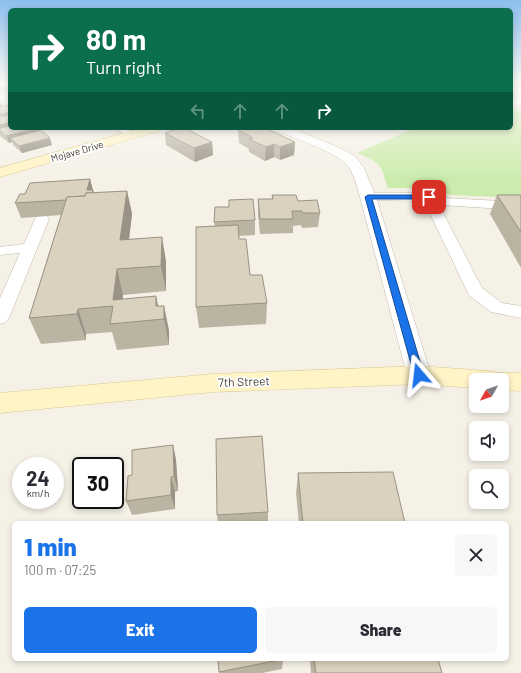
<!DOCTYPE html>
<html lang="en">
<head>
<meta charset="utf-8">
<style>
	body { margin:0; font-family:Barlow,sans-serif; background:#f7f7f7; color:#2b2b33; height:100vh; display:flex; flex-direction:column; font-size:15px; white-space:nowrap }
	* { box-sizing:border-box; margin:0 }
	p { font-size:13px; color:#7c7c81 }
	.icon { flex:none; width:22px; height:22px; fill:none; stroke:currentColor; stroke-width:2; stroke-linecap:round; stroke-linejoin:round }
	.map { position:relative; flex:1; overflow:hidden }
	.sheet { position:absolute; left:12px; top:521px; width:497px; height:140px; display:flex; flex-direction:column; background:#fff; border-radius:6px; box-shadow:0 2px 6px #0003 }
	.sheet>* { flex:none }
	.top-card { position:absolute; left:8px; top:8px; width:505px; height:122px; border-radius:6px; box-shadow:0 2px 6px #0003; background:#0b6e4f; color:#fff; overflow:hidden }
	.needle { width:26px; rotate:230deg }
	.fabs { position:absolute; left:469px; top:373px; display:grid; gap:8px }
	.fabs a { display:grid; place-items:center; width:40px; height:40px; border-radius:6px; background:#fff; box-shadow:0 2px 6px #0003; font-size:20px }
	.speed { position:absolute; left:12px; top:457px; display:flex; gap:8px; font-size:20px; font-weight:700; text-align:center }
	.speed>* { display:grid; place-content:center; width:52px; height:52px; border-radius:50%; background:#fff; box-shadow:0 2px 6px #0003; line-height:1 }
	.speed small { font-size:10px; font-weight:400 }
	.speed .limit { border:2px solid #111; border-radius:6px; background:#fff; color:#111 }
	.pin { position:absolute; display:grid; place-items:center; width:34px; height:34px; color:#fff; margin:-17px; border-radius:8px; box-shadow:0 2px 6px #0006 }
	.me { position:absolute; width:44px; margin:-22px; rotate:343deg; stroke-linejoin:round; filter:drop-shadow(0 0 3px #0008) }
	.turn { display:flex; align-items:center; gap:14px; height:84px; padding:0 12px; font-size:18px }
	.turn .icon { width:52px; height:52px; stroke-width:2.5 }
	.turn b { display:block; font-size:28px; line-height:34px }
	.lanes { display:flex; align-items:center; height:38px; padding:0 12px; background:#0003; justify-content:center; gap:20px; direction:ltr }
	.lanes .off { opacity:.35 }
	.round { display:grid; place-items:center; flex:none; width:42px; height:42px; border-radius:6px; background:#f7f7f7 }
	.overview { display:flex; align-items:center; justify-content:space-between; height:68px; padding:0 12px }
	h1 { font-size:24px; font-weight:800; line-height:30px; color:#1a73e8 }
	.button { display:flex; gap:8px; margin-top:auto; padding:8px 12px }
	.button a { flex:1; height:46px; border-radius:6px; background:#1a73e8; color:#fff; font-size:16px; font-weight:800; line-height:46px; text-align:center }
	.button a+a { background:#f7f7f7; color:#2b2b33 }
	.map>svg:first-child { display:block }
</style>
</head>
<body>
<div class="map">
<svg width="521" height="673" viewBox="0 0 521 673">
	<rect width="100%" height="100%" fill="#f5f1e7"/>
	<path fill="#ccecad" d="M511 107 521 110V198L451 195 424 188H388C380 163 382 164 357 153L415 128H511Z"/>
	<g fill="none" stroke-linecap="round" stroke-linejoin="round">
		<g stroke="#c1baa9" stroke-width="1">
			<g id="lane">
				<path d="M114 128H126L136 135 131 138Z"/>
				<path d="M368 193H429L445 198 521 202V210L439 205 482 288 502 303 521 306V318L491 312 469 295 424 201 364 200 362 197 364 194Z"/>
				<path d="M42 215 47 216 49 219 9 318 6 322 0 324V298L20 253 0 255V247L24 244 35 219 37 216Z"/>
			</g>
		</g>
		<g stroke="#c1baa9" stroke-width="1">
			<g id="street">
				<path d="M511 97 521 99V106L511 104Z"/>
				<path d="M275 128H292L342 149 356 157 364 168 376 197 431 375 427 381 419 384 411 381 407 375 360 197C357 187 354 173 347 165 338 153 292 137 277 131Z"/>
			</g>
		</g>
		<g stroke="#d8c993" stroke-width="1">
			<g id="secondary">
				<path d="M142 128H161L159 131 0 177V168Z"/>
				<path d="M419 366 488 371C498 374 510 372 521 373V391L502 390V380H476V388L419 384 213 392 0 413V393L213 374Z"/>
			</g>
		</g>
		<use href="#lane" fill="#fff" fill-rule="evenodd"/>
		<use href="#street" fill="#fff" fill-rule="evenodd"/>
		<use href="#secondary" fill="#fff4c6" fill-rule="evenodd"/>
	</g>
	<g fill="#bbb4a3">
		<path d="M517 84H521V89L516 88Z"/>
		<path d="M0 102 1 103 10 128H37L38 131 52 145 22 153 13 145 12 142 9 143 0 136Z"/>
		<path d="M238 130 295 142 294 155 280 160 274 157 265 161 249 152V149L239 143Z"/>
		<path d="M165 133 212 142 213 155 195 162 166 145Z"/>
		<path d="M90 179 94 193 127 191 132 214 129 239 166 261V291L123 295V299L156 296 158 306H164L169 331V345L117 350 112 332 86 334V340L41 344 29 318 61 215 21 218 15 203 25 194Z"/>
		<path d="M272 195 298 201 320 213 318 227 302 228 301 225 293 226V233L260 234 258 214V199H272Z"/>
		<path d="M497 195H521V268L490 214Z"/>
		<path d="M255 220V235L239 236V239L250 275 267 303 266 324 199 328 196 307 215 226 214 222Z"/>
		<path d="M173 445 176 460 178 491 175 492V509L132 515 126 501 132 475Z"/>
		<path d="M298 473 405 523H299L296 493Z"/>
		<path d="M268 512V523H218L217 515Z"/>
		<path d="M218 659H283L282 669 262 673H219Z"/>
		<path d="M310 659H438L442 673H311Z"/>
	</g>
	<g fill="#999285">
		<path d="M0 84H9L10 90 0 92Z"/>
		<path d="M0 103H1L4 109 0 110Z"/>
		<path d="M10 112V118L0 121V114Z"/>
		<path d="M10 122V128L0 131V125Z"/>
		<path d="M37 128 39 135 10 138 12 142 9 143 6 136Z"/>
		<path d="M50 138 52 145 22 153 19 146Z"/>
		<path d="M212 142 213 155 195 162 194 148Z"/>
		<path d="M295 142 294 155 280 160V147Z"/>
		<path d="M274 144V157L265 161 266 147Z"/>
		<path d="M90 179 93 191V190L97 204 87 190Z"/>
		<path d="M127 191 132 214 126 264 120 240Z"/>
		<path d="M162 237 166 261V291L161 266Z"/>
		<path d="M117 269 123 295 120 323 113 300Z"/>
		<path d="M156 296 161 320 156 306Z"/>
		<path d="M164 306 169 331V345L164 319Z"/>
		<path d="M78 309 86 334V340L77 314Z"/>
		<path d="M173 445 176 460 178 491 174 476Z"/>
		<path d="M171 477 175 492V509L171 495Z"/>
	</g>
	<g fill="#dad1be" stroke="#999285">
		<path d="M10 104V112L0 114V107Z"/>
		<path d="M10 115V122L0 125V117Z"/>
		<path d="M10 126V128H37L6 136 0 131V128Z"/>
		<path d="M180 128H184L212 142 194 148 165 133Z"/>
		<path d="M246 128H265L295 142 280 147 274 144 266 147 249 139 253 138 238 130Z"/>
		<path d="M41 130 50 138 19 146 10 138Z"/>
		<path d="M90 179 87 190H93L92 193H86L85 196 67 197 66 200 15 203 20 194H25L30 183Z"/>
		<path d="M127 191 120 240 162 237 161 266 117 269 113 300 156 296V306H164V319L110 324 113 306 78 309 77 314 29 318 67 197 85 196 86 193Z"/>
		<path d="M272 195H296L298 201 317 200 320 213H303L302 211H292L293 219H260L258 199H273Z"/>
		<path d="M497 195H521V232Z"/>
		<path d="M253 199 255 220 214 222 215 207H229V200Z"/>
		<path d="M238 225 239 239H246L250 275H262L267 303 196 307V227Z"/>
		<path d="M262 436 268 512 217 515 216 439Z"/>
		<path d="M173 445 174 476 171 477V495L126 501 128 476 132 475V450Z"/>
		<path d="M393 472 405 523H303L298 473Z"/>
		<path d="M218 659H284L219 672Z"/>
		<path d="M314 659H438L442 673H316Z"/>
	</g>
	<linearGradient id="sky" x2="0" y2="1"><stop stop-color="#8bbeed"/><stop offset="0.47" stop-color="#faf9f4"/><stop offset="1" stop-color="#faf9f4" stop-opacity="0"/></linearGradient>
	<rect width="521" height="178" fill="url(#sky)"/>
	<path fill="#1a73e8" stroke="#114b97" d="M429 195 432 196V199H372L424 375 423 378H416L414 375 365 197 368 195Z"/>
	<g text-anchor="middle" stroke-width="3.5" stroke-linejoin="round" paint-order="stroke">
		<g font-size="10" fill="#484235" stroke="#fff">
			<text transform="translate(77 151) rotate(-16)" y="4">Mojave Drive</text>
		</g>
		<g font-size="12" fill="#484235" stroke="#fff">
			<text transform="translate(244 382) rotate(-2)" y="4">7th Street</text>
		</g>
	</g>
</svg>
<div class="fabs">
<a><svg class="needle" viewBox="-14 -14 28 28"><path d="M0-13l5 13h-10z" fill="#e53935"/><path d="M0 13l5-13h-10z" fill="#7c7c81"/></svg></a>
<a><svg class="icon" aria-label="sound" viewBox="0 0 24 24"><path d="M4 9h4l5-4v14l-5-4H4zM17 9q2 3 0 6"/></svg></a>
<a><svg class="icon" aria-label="search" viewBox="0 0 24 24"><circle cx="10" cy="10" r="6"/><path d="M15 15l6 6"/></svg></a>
</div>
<div class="speed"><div>24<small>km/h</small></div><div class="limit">30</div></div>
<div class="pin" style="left:429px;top:197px;background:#d93025"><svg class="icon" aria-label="arrive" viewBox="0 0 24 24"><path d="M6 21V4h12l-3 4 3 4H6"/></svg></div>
<svg class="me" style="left:419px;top:375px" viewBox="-20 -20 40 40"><path d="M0-17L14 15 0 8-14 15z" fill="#1a73e8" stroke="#fff" stroke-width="4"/></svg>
<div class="top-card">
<div class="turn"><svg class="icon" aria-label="right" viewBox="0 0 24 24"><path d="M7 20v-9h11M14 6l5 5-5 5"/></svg><div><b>80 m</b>Turn right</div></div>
<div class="lanes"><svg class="icon off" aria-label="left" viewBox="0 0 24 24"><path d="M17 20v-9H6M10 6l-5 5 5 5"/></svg><svg class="icon off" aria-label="ahead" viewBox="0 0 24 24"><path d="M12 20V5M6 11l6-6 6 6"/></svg><svg class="icon off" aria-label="ahead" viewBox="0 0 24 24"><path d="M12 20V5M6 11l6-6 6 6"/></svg><svg class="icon" aria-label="right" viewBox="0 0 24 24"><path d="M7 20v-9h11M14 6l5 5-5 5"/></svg></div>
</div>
<section class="sheet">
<div class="overview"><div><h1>1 min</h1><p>100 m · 07:25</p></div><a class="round"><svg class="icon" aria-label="close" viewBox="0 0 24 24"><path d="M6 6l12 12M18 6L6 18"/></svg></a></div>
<div class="button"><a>Exit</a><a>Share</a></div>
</section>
</div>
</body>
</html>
